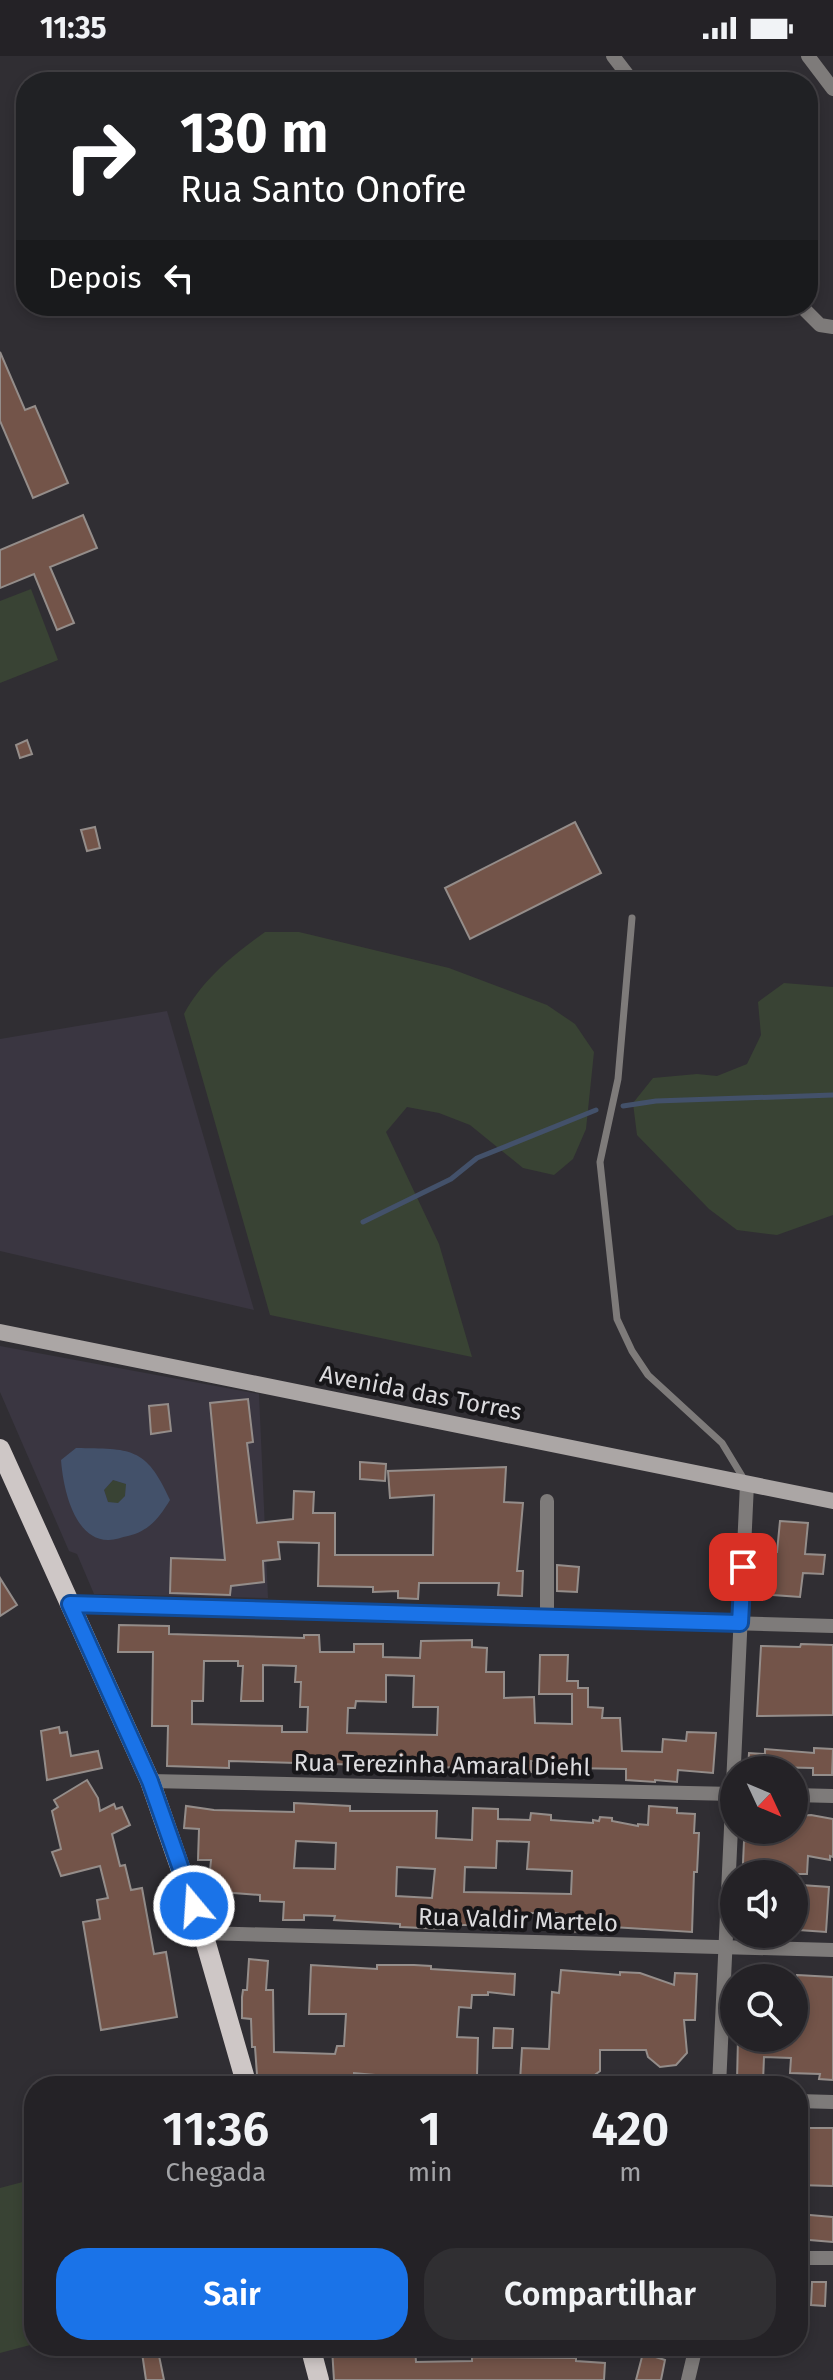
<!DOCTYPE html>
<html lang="pt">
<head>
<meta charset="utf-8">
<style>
	body { margin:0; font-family:"Fira Sans",sans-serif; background:#302f32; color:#f1f3f6; height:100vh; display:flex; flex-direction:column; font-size:30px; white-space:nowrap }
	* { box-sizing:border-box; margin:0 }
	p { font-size:26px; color:#a3a4a7 }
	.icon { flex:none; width:44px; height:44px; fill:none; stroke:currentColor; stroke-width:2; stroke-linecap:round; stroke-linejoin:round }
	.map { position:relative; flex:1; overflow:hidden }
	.side { position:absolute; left:24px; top:2020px; width:784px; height:280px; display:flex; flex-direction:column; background:#242226; border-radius:32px; box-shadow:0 4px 12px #0003,0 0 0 2px #413f43 }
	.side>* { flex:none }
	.banner { position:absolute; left:16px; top:16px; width:802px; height:244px; border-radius:32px; box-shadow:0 4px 12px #0003,0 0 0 2px #413f43; background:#202124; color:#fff; overflow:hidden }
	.needle { width:52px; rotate:134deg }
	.tools { position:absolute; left:720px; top:1700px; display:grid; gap:16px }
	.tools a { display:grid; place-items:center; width:88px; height:88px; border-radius:50%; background:#242226; box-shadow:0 4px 12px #0003,0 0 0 2px #413f43; font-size:40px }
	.pin { position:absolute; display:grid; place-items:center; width:68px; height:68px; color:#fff; margin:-34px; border-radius:16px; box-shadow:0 4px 12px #0006 }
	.me { position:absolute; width:88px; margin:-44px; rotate:342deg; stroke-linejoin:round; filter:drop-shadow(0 0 6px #0008) }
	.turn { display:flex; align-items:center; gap:28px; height:168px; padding:0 32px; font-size:36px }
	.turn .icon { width:104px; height:104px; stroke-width:2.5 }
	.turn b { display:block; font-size:56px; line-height:68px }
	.then { display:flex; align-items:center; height:76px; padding:0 32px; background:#0003; gap:16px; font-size:30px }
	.eta { display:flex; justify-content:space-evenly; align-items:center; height:136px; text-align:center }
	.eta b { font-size:48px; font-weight:600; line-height:56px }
	.cta { display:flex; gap:16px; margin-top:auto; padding:16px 32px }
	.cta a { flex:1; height:92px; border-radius:32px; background:#1a73e8; color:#fff; font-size:32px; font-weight:600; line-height:92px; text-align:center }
	.cta a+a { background:#302f32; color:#f1f3f6 }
	.status { display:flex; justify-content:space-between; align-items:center; height:56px; padding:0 40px; background:#242226; direction:ltr }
	.status svg { height:22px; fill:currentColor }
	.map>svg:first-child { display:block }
</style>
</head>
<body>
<div class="status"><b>11:35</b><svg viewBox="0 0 49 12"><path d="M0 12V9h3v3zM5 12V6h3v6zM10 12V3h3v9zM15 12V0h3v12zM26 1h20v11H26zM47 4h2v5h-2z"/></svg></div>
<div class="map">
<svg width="833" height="2324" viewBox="0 0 833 2324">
	<rect width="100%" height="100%" fill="#302e33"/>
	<g fill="#3a3641">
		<path d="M167 955 254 1254 0 1195V983Z"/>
		<path d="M0 1290 259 1338 268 1542 94 1538 77 1498 69 1495 0 1336Z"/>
	</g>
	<g fill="#394334">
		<path d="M31 533 58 604 0 627V545Z"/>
		<path d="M265 876H299L449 912 547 949 575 968 594 996 586 1073 573 1103 554 1119 523 1112 470 1069 439 1057 407 1051 386 1076 439 1188 472 1301 270 1259 184 958C202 924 234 898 265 876Z"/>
		<path d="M784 927 833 931V1159L777 1179 737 1174 709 1153 637 1079 633 1047 653 1022 697 1018 717 1020 747 1008 761 979 758 946Z"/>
		<path d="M113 1424 127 1428 125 1440 118 1448 108 1446 104 1434Z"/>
		<path d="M34 2123V2288L0 2297V2132Z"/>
	</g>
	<path fill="#43516a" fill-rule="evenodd" d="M76 1392C130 1393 146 1390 170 1444 159 1462 149 1475 128 1480 122 1481 115 1484 109 1484 74 1485 63 1431 61 1404ZM113 1424 126 1428 125 1440 118 1447 108 1446 104 1434Z"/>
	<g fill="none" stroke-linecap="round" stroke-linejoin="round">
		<g stroke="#43516a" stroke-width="5">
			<path d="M623 1050 656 1045 833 1039"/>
			<path d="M363 1166 451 1123 477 1102 596 1054"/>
		</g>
	</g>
	<g fill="#735449" stroke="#948d8a" stroke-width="2" fill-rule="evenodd">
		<path d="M0 296 25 354 35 350 68 427 33 442 0 365Z"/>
		<path d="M83 459 97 492 50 511 74 567 57 574 34 518 0 532V494Z"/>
		<path d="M27 684 32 698 20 702 16 689Z"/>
		<path d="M575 766 601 817 470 883 445 832Z"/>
		<path d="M95 771 100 792 87 795 81 774Z"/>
		<path d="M248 1343 253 1386 247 1387 257 1467 293 1463 294 1435 314 1436 313 1457H335V1499H433L434 1439 390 1442 388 1415 506 1411 504 1446 523 1447 517 1515H523L522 1540 498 1539 499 1527H419L418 1543 398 1542V1535L373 1536V1531L318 1530 319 1487 278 1486 280 1503 263 1505 264 1526 231 1530 230 1539 170 1537 171 1502 225 1504 210 1347Z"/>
		<path d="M168 1348 171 1375 151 1378 149 1350Z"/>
		<path d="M360 1406 386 1408 385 1425 360 1423Z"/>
		<path d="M780 1465 808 1467 805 1498 825 1499 823 1518 803 1517 800 1541 773 1539 775 1516H765L766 1495 777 1496Z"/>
		<path d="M557 1509 579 1511 577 1536 557 1535Z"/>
		<path d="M0 1522 17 1549 0 1560Z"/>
		<path d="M119 1569 169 1570V1578L304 1582V1579H319L320 1596H354V1588H383V1601L420 1602 421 1585 472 1584V1591L487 1592 486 1616H504V1642L534 1641 535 1667 572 1668V1638H539L540 1599H568L567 1625H578V1632H588V1651L603 1652 602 1662H620L622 1695 662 1696 663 1683 686 1685 687 1676 716 1677 713 1717 678 1714 677 1726 655 1724V1726L626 1724V1713L571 1712V1705H531V1716L526 1718H513V1716H503L504 1713 229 1705V1712L167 1710 168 1670H152L153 1596H118ZM204 1605H238V1610H243L241 1645H263V1609L296 1610 295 1626H301L300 1651H308L307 1676H282V1670L192 1668V1645H203ZM386 1619 414 1620 413 1651H438L437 1679 347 1677 348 1652H355L356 1645 386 1646Z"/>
		<path d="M801 1588 833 1589V1659L757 1660 761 1590 800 1591Z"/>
		<path d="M59 1671 60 1677 67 1676 71 1700 98 1695 102 1712 47 1724 41 1675Z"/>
		<path d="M814 1692 833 1693 832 1719H813V1712L770 1711V1714H748L749 1697 765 1698V1693L814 1697Z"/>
		<path d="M87 1724 98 1742 100 1755 114 1748 116 1753 122 1751 130 1769 112 1778 120 1810 125 1809 131 1834 142 1832 154 1898 166 1896 177 1961 101 1974 83 1866 100 1863 97 1844 108 1842 100 1810 61 1820 52 1796 61 1793 52 1755 58 1751 54 1744Z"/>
		<path d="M294 1747 350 1750V1755H437L436 1782 472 1784 473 1752 498 1753V1763L530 1764 531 1757 551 1759V1764L593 1767V1764L599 1765 600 1761 612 1762V1765L638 1770V1768L648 1769 649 1750 677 1752V1757L695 1758 694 1777H699L697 1816H694L692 1876 612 1871 604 1872V1875L558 1876V1857H520L519 1869H459V1871L444 1870V1873L400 1871V1868L334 1864 335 1860 304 1859V1864H283L284 1846 260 1845V1839L208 1835 211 1804H198L199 1773 184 1772 186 1750 214 1754 294 1756ZM296 1785 336 1787 335 1813 294 1812ZM497 1785 529 1786 527 1813 572 1815 571 1838 464 1836 465 1811 496 1812ZM397 1811 435 1813 432 1842 396 1840Z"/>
		<path d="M811 1759 833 1763V1801L830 1800V1804L808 1800 807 1818H747L743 1807 744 1785 767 1786 768 1775 794 1774V1760Z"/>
		<path d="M801 1829 829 1831 826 1876 799 1874V1864H794V1848H800Z"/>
		<path d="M249 1903 268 1905 266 1934H273L274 1996 335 1998 337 1990H344L346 1958H309L311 1909 377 1913V1909H414L431 1910V1913L515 1918 514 1939 488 1936V1939H472L471 1952 459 1951 457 1981 478 1982 477 2021H398L354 2017V2019H257L255 1991H252L251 1963 242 1962V1941L243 1934H247Z"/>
		<path d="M561 1914 620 1919V1916L640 1917 674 1929 675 1917 697 1918 695 1964H684L687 1997 676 2009 660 2011 648 2001 646 1994H600V2015L592 2021V2030H549V2026L520 2025 522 1992 549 1993 552 1936 559 1937Z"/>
		<path d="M797 1919 833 1921V2024L819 2023 820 2018 790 2017 791 2002 764 2001 763 2026 737 2025 738 1982 792 1986 794 1982Z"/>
		<path d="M494 1972 513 1973 512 1992H493Z"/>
		<path d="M798 2072H833V2130L798 2129Z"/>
		<path d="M798 2158 833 2161V2186L798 2183Z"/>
		<path d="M812 2226H826L825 2250 811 2249Z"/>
		<path d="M141 2290H157L164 2324H146Z"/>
		<path d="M372 2290 415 2292 416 2306 472 2305V2301L576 2302V2305L605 2307 604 2324H334L332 2292Z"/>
		<path d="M643 2297 665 2304 661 2324H636Z"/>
	</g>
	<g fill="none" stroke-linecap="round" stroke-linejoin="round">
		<path stroke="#7e7b7a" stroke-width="7" d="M632 862 618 1023 600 1106 617 1263 632 1295 648 1319 722 1387 745 1425"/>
		<g stroke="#7e7b7a" stroke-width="14">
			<path d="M613 0 633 26"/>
			<path d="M808 0 833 33"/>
			<path d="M801 250 820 269 833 271"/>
			<path d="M70 1548 833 1570"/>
			<path d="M547 1562V1445"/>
			<path d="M150 1725 734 1738"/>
			<path d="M794 1739 833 1740"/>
			<path d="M203 1877 833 1894"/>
			<path d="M719 2030 747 1428"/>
			<path d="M798 2045 833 2046"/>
			<path d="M798 2202H833"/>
			<path d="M688 2324 696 2290"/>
		</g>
		<path stroke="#aba6a5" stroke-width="16" d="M0 1276 833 1445"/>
		<g stroke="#cec7c6" stroke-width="20">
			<path d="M0 1393 150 1725 203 1877 247 2030"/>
			<path d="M310 2290 319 2324"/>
		</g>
	</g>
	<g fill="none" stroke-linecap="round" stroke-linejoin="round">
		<g stroke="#114b97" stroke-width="20">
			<path id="route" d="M194 1850 150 1725 70 1548 740 1567 743 1511"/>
		</g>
		<use href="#route" stroke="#1a73e8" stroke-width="14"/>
	</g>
	<g text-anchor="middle" stroke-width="8" stroke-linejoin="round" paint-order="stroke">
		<g font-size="24" fill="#dcdbde" stroke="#171619">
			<text transform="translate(421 1337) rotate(11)" y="8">Avenida das Torres</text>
			<text transform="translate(442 1709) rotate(1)" y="8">Rua Terezinha Amaral Diehl</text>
			<text transform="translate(518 1864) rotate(2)" y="8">Rua Valdir Martelo</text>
		</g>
	</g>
</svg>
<div class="tools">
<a><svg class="needle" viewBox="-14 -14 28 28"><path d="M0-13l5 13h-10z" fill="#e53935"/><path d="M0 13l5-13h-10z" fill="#a3a4a7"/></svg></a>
<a><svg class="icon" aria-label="sound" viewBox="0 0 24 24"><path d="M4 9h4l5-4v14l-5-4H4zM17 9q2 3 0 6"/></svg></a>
<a><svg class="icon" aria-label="search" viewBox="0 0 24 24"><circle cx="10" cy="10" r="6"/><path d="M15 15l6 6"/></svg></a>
</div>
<div class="pin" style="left:743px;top:1511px;background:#d93025"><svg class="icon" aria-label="arrive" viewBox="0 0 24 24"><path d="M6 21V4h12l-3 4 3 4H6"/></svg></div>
<svg class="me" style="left:194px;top:1850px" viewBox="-20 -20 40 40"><circle r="17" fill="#1a73e8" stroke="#fff" stroke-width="3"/><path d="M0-11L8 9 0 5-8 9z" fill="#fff"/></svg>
<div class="banner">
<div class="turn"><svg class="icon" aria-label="right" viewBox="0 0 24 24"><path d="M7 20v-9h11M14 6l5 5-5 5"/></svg><div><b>130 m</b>Rua Santo Onofre</div></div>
<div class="then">Depois<svg class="icon" aria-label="left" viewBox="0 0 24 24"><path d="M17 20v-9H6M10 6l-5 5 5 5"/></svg></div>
</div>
<section class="side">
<div class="eta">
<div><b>11:36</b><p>Chegada</p></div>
<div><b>1</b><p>min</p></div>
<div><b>420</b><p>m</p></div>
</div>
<div class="cta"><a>Sair</a><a>Compartilhar</a></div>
</section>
</div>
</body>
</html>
